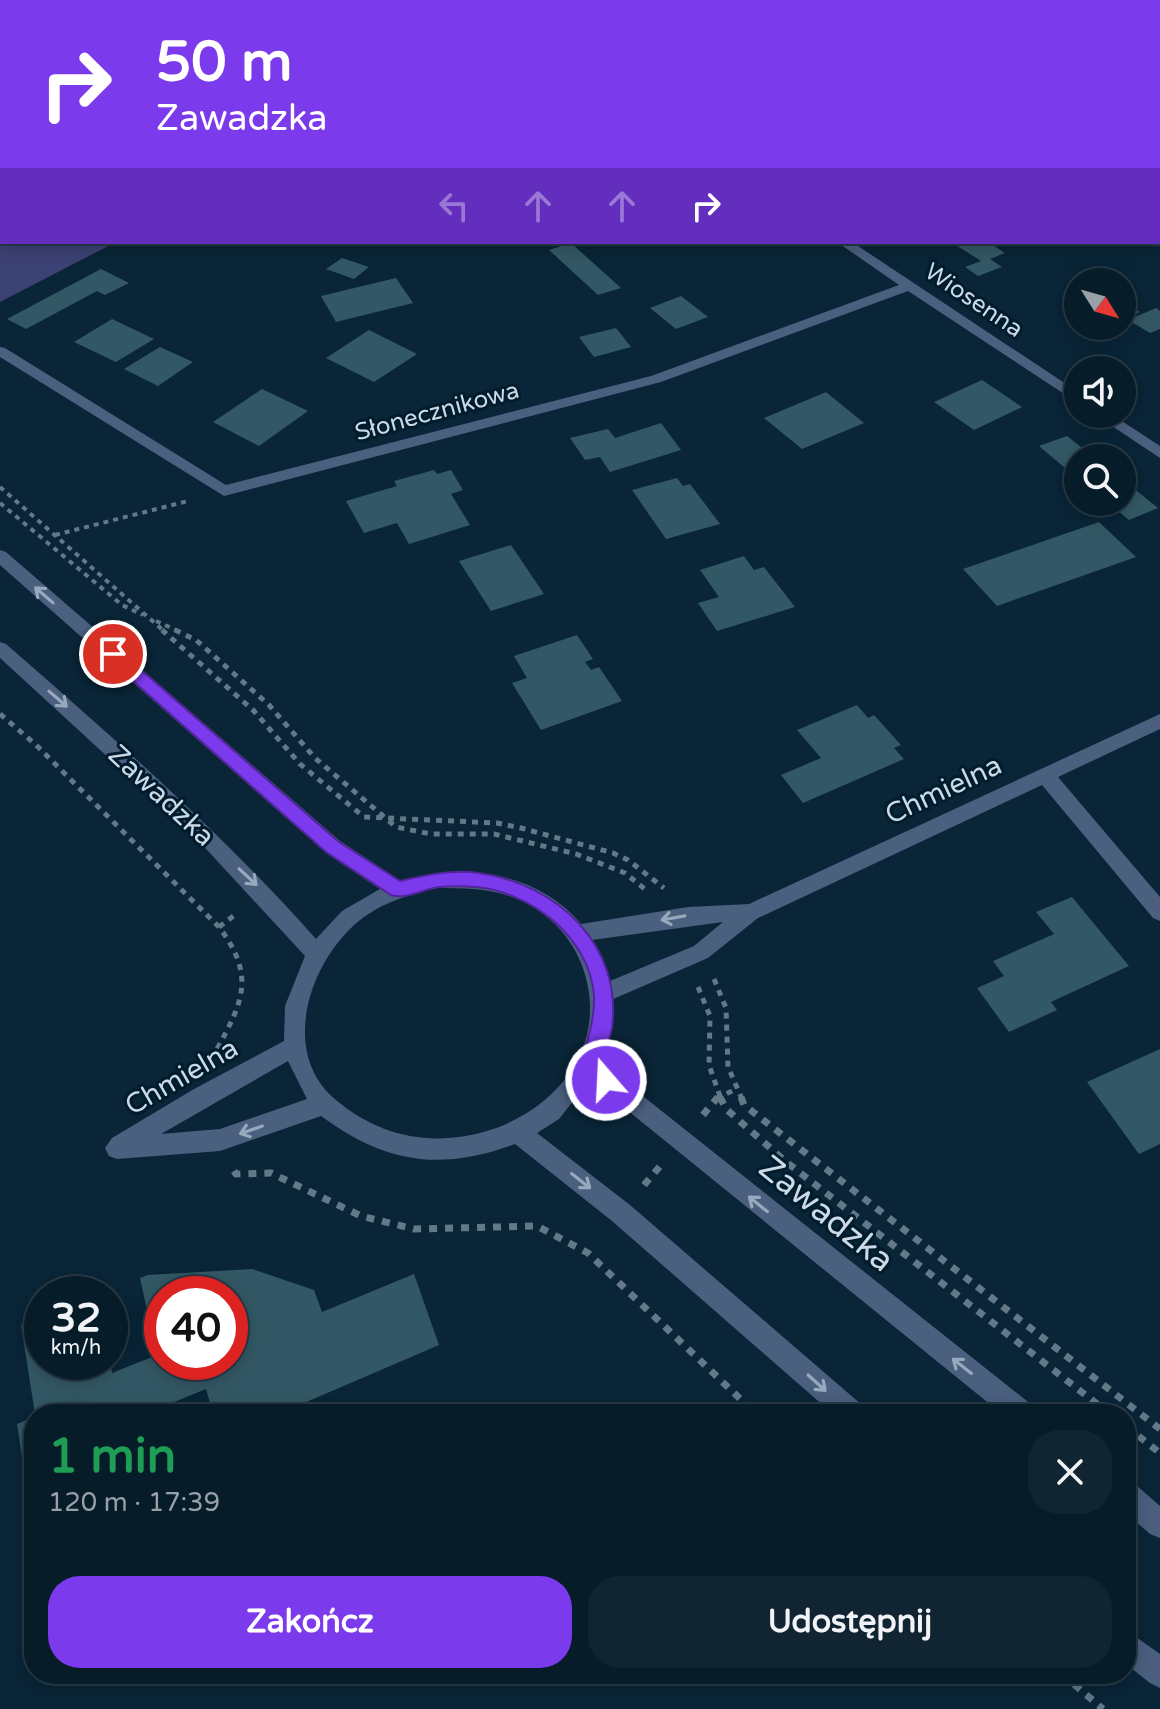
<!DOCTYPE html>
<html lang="pl">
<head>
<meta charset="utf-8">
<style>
	body { margin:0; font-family:"Varela Round",sans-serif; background:#102531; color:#f1f3f6; height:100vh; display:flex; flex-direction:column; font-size:30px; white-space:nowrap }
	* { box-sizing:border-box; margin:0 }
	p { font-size:26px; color:#98a1a8 }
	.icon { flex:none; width:44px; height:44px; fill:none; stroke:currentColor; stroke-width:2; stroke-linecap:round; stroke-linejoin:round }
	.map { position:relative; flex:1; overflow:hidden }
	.side { position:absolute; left:24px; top:1404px; width:1112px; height:280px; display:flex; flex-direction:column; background:#071c29; border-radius:32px; box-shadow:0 4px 20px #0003,0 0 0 2px #283a46 }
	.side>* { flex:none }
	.guide { position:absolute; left:0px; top:0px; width:1160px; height:244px; box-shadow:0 4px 20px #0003,0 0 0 2px #283a46; background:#7c3aed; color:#fff; overflow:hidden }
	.needle { width:52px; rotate:127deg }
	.tools { position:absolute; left:1064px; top:268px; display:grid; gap:16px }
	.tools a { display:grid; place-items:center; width:72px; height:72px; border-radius:50%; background:#071c29; box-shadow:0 4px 20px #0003,0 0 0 2px #283a46; font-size:40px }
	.speed { position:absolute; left:24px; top:1276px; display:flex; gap:16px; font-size:40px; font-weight:700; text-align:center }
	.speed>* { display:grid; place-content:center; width:104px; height:104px; border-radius:50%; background:#071c29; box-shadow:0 4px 20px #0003,0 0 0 2px #283a46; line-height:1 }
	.speed small { font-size:20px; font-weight:400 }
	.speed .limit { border:12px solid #d22; background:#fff; color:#111 }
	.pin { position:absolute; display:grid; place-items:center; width:68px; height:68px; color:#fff; margin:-34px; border:4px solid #fff; border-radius:50%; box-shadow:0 2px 8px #0007 }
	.me { position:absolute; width:88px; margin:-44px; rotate:341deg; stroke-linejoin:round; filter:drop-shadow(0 0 6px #0008) }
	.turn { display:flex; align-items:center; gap:28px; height:168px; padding:0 24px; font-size:36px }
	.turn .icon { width:104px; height:104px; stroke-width:2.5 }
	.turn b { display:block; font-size:56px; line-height:68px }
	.lanes { display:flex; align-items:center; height:76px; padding:0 24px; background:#0003; justify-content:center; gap:40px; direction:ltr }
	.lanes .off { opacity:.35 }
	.round { display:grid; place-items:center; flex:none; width:84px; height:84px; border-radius:32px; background:#102531 }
	.headline { display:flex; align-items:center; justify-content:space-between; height:136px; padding:0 24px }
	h1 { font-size:48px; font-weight:800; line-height:60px; color:#1e9e55 }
	.cta { display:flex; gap:16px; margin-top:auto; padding:16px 24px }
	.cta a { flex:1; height:92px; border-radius:32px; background:#7c3aed; color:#fff; font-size:32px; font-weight:800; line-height:92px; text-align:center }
	.cta a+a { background:#102531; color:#f1f3f6 }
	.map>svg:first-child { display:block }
</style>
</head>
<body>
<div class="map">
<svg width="1160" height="1709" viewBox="0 0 1160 1709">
	<rect width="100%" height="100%" fill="#092537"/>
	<g fill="#3c4273">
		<path d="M579 0H906L912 2H584Z"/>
		<path d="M0 98 2 242H116L0 302Z"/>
	</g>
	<g fill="#335865" fill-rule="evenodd">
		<path d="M951 242H988L1005 253 990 259 1002 267 978 276 965 267 981 261Z"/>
		<path d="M571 243 621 288 598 295 549 250Z"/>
		<path d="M342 258 369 267 354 279 326 269Z"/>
		<path d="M101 269 129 283 105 295 97 291 26 329 7 319Z"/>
		<path d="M396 278 413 303 336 322 321 296Z"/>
		<path d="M681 296 708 317 676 329 650 308Z"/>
		<path d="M1122 301 1140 312 1122 320Z"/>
		<path d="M1156 308 1160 311V329L1150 333 1128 320Z"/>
		<path d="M112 319 154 339 116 362 74 342Z"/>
		<path d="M616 328 631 347 594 357 579 337Z"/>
		<path d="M369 330 417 354 374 382 326 358Z"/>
		<path d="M160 347 193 362 158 386 124 369Z"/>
		<path d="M982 380 1022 407 974 430 934 402Z"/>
		<path d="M262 389 308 411 259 446 213 422Z"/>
		<path d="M826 392 864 423 802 449 764 418Z"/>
		<path d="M661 423 681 450 610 472 600 457 585 460 570 438 608 429 615 438Z"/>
		<path d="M1067 436 1095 458H1078V479L1039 446Z"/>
		<path d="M434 470 437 474 451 470 463 490 451 494 470 525 409 544 397 523 364 533 346 501 397 486 394 481Z"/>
		<path d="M677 478 683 486 690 484 720 524 666 539 632 490Z"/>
		<path d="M1122 479 1158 508 1129 520 1107 502H1122Z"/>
		<path d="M1099 522 1136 557 997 606 963 569Z"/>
		<path d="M511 545 544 594 491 611 459 561Z"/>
		<path d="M744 556 754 570 764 567 795 607 717 631 698 603 719 597 700 570Z"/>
		<path d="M577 635 593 659 585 662 591 670 599 667 622 701 541 730 512 683 527 678 514 656Z"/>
		<path d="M857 705 868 718 874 715 901 745 894 748 904 759 803 803 781 775 821 758 797 730Z"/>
		<path d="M1072 897 1129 966 1051 1002 1057 1010 1009 1032 977 988 1004 976 993 961 1054 934 1036 912Z"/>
		<path d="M1160 1049V1144L1139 1154 1087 1082Z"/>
		<path d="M252 1269 314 1290 322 1312 414 1274 439 1345 290 1409 292 1414H213L206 1389 145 1414H35L21 1325 42 1317V1362H110L112 1373 157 1355 140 1278 148 1275ZM162 1294H230V1362H162Z"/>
		<path d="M34 1417V1487L27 1490 17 1424Z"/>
	</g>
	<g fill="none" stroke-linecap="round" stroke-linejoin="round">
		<g stroke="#637988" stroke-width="4" stroke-dasharray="5 5" stroke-linecap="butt">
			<path d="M0 487 165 632"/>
			<path d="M0 503 122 605 143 615"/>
			<path d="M55 535 188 501"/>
			<path d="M156 621 180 632"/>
		</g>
		<g stroke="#637988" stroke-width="5" stroke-dasharray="6 6" stroke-linecap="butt">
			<path d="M162 630 253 710 300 764 364 817 497 823 521 828 613 853 628 860 664 888"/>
			<path d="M175 630 196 640 269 705 315 758 396 827 431 834H494L576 854 625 873 646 890"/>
			<path d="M0 714 35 744 219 927C255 975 244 1000 217 1049"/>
			<path d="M219 927 236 914"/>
			<path d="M714 979 726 1008 728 1067 742 1099"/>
			<path d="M698 987 710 1016 709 1065 721 1099"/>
			<path d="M716 1099 736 1089"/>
		</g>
		<g stroke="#637988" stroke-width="7" stroke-dasharray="8 8" stroke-linecap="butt">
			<path d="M720 1097 726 1109 785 1161 1110 1414"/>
			<path d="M741 1097 744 1105 1160 1429"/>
			<path d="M703 1115 718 1097"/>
			<path d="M234 1171 236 1174 271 1173 361 1216 414 1229 537 1226 588 1253 756 1414"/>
			<path d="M644 1185 661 1165"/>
			<path d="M1126 1426 1160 1453"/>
			<path d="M1062 1674 1103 1709"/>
		</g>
		<g fill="#4b5f7f" fill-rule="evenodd">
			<path d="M362 0H376L377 2H363Z"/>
			<rect x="1158" y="59" width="2" height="6"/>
			<rect x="0" y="87" width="2" height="7"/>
			<path d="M837 242H852L1078 392V403L908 291 661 382 224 496 0 357V347L5 348 226 485 651 376 899 285Z"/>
			<path d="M1094 414H1111L1160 446V458Z"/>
			<path d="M0 550 6 552 340 841 401 881C463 862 537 872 581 924L688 907 749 904 1160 714V729L1058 777 1160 897V921L1153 918 1042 785 758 918 708 958 611 1000 612 1019 600 1062 1032 1405 1036 1414H1002L590 1080 559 1119 537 1133 630 1205 862 1405 866 1414H833L612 1221 515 1144C440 1172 385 1163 321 1116L220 1151 117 1159 109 1156 105 1148 112 1138 194 1089 284 1041 285 1006 305 956 196 838 0 658V642L6 644C114 738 221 832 316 939L342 911 380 889 326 853 0 565ZM437 888C463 888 490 888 515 898 545 910 569 933 581 963 616 1052 544 1126 459 1137 413 1143 372 1130 336 1100 277 1051 311 956 364 917 386 901 412 894 437 888ZM723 922 694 946 610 981 592 940ZM288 1061 307 1099 220 1129 161 1134Z"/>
			<path d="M1126 1481 1136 1485 1160 1506V1538L1150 1534 1126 1513Z"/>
			<path d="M1126 1630 1160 1654V1688L1150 1683 1126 1664Z"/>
		</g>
	</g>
	<defs><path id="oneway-shaft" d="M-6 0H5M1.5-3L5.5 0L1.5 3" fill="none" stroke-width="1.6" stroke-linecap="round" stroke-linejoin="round" transform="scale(2)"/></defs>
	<g stroke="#98a9bd">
		<use href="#oneway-shaft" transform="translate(44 595) rotate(-139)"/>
		<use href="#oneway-shaft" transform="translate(58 699) rotate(41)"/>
		<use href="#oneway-shaft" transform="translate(248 877) rotate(43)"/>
		<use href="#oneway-shaft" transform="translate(673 918) rotate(170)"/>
		<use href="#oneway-shaft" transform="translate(251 1130) rotate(161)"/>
		<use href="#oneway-shaft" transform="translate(581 1181) rotate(38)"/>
		<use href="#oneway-shaft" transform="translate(758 1204) rotate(-141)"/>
		<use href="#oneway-shaft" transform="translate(962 1366) rotate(-142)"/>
		<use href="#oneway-shaft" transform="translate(817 1383) rotate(42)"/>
	</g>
	<path fill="#7c3aed" stroke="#51269a" stroke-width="2" d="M113 649 118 650 339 842 400 881C426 875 452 869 479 873 557 884 623 945 612 1028 610 1040 604 1052 600 1063L616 1080 613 1087 606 1090 582 1073 579 1066C587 1043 595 1020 594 995 589 937 531 892 476 887 464 886 450 886 439 887 423 889 406 900 391 895L326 852 107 658 105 654Z"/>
	<g text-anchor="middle" stroke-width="6" stroke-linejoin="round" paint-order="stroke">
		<g font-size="24" fill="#cbdae6" stroke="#011c2d">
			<text transform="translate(974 300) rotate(34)" y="8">Wiosenna</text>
			<text transform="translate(437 411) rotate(-15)" y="8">Słonecznikowa</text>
		</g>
		<g font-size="28" fill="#cbdae6" stroke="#011c2d">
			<text transform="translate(943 789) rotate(-25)" y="10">Chmielna</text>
			<text transform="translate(162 795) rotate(43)" y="10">Zawadzka</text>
			<text transform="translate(181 1076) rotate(-30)" y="10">Chmielna</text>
		</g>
		<g font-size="34" fill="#cbdae6" stroke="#011c2d">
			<text transform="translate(827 1213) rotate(39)" y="12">Zawadzka</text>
		</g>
	</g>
</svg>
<div class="tools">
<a><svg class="needle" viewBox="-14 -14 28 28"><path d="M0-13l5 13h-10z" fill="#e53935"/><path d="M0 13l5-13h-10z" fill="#98a1a8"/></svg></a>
<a><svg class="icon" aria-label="sound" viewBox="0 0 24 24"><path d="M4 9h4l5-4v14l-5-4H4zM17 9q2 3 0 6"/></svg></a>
<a><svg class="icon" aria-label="search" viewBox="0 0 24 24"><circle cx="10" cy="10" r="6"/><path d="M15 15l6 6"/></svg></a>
</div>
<div class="speed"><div>32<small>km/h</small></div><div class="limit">40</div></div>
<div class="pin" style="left:113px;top:654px;background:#d93025"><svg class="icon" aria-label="arrive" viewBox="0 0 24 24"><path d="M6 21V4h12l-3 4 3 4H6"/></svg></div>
<svg class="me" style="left:606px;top:1080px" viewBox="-20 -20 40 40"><circle r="17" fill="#7c3aed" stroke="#fff" stroke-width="3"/><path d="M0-11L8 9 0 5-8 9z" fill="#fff"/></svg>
<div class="guide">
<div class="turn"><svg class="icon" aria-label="right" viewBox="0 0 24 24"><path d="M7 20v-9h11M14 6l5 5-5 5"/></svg><div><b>50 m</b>Zawadzka</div></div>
<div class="lanes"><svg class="icon off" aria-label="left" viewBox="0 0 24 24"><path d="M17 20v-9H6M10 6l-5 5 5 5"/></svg><svg class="icon off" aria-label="ahead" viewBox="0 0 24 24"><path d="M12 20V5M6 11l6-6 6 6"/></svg><svg class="icon off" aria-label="ahead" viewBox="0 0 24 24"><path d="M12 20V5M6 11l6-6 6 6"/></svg><svg class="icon" aria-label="right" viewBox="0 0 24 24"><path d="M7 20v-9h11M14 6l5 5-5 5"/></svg></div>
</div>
<section class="side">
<div class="headline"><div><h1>1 min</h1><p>120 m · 17:39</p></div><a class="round"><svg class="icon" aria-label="close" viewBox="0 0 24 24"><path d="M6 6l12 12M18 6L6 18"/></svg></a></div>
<div class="cta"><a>Zakończ</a><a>Udostępnij</a></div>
</section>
</div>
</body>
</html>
